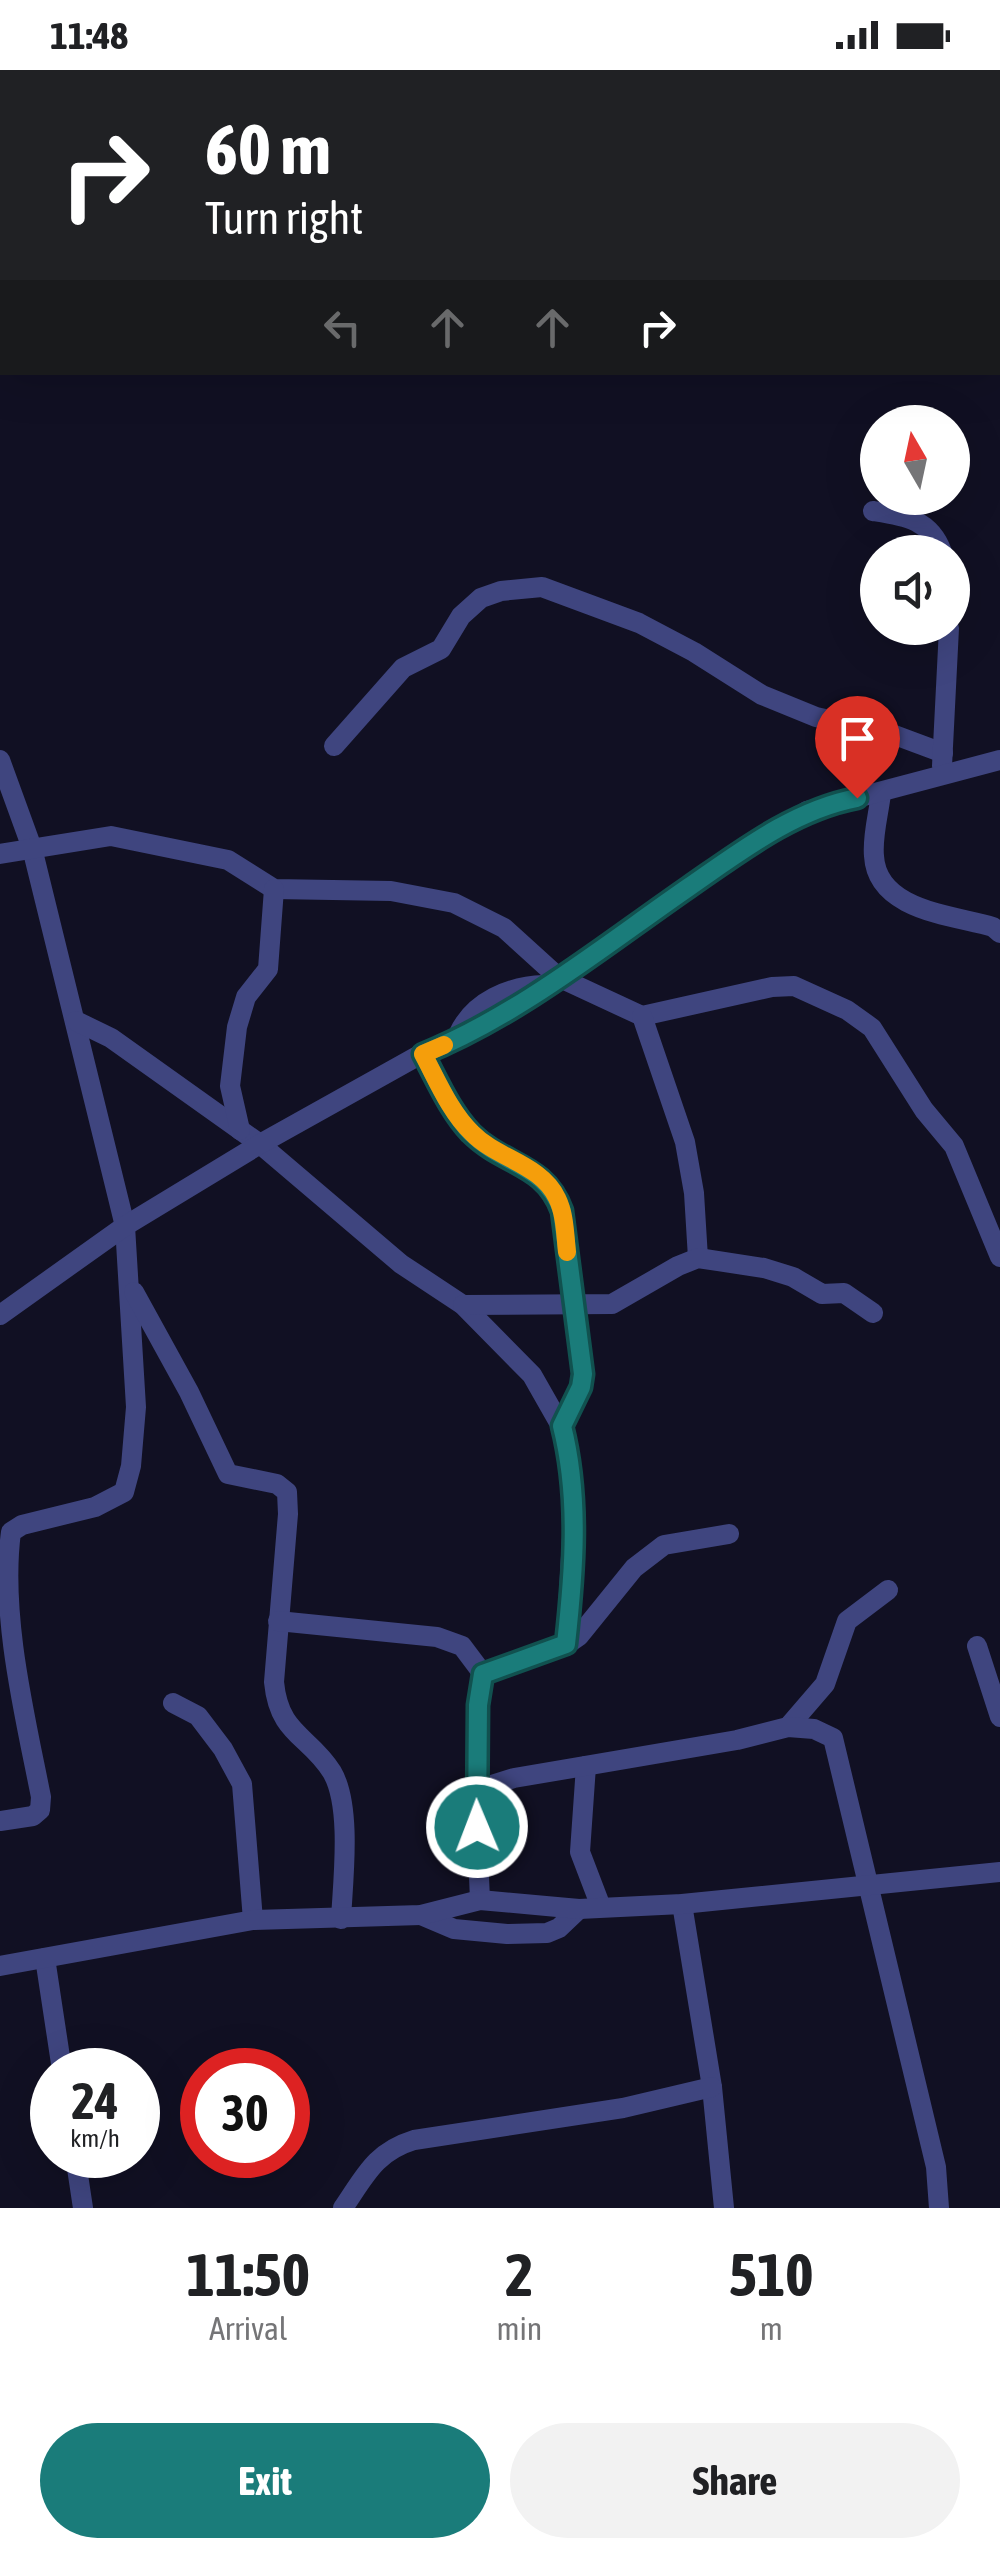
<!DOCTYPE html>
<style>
:root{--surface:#fff;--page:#f2f2f2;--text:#202124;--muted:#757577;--accent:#1a7c7a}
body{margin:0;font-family:"Asap Condensed",sans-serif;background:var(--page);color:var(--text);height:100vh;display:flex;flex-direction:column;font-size:38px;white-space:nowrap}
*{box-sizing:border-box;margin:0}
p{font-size:32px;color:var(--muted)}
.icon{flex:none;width:55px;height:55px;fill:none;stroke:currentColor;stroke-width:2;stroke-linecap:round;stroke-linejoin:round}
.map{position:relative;height:2138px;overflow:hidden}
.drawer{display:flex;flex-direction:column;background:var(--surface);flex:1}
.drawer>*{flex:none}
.banner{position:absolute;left:0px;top:0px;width:1000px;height:305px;box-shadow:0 10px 40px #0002;background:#202124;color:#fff;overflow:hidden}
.needle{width:65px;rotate:351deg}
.tools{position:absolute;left:860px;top:335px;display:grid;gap:20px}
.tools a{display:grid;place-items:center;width:110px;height:110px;border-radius:50%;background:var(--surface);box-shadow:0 10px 40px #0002;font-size:50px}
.speed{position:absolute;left:30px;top:1978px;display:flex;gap:20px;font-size:50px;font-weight:700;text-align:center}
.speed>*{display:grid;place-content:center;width:130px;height:130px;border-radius:50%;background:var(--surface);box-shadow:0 10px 40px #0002;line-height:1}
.speed small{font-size:25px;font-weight:400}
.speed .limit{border:15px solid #d22;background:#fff;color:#111}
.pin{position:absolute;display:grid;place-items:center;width:85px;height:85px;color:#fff;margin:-102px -42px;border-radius:50% 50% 50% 0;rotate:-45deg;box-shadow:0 0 10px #0007}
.pin .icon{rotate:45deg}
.me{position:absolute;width:110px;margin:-55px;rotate:359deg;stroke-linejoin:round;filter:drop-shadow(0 0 8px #0008)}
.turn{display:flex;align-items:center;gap:35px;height:210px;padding:0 40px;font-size:45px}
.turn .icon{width:130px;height:130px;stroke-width:2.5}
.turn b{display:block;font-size:70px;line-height:85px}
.lanes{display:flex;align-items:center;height:95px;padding:0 40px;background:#0003;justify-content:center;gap:50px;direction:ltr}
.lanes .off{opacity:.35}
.eta{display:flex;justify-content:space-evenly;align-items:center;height:170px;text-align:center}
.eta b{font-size:60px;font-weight:700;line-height:70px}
.action{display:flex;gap:20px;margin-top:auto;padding:20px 40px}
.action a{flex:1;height:115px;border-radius:60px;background:var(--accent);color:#fff;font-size:40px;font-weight:700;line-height:115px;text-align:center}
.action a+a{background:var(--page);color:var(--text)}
.status{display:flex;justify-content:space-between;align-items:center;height:70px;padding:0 50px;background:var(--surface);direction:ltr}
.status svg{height:28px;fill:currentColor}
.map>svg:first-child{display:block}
.green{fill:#142d28}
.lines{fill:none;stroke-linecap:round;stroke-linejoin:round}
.river{stroke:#122c46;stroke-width:32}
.minor{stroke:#3f457f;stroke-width:20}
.route-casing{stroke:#11514f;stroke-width:25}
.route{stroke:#1a7c7a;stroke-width:18}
.slow{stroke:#f59e0b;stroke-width:18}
</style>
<div class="status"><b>11:48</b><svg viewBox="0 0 49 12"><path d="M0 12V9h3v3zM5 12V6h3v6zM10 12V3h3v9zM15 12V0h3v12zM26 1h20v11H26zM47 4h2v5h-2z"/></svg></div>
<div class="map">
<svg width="1000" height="2138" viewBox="0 0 1000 2138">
<rect width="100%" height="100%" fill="#111023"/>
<polygon class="green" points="0,0 383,0 2,2 0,119"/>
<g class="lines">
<g class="river">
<polyline points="998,163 1000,164"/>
<polyline points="0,166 2,166"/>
</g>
<g class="minor">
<path d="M873,441C905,446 930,449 942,482"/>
<polyline points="334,676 403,598 441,579 461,546 481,528 501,521 542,517 639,553 694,582 762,625 816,647 892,664 943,683"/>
<path d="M0,690L32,778L125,1156L136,1337L131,1396L124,1422L95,1437L22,1455L11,1462C0,1545 25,1646 41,1727L40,1740L33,1746L0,1751"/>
<polyline points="942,696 949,558"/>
<path d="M881,723C879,743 872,766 874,786C877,841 953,845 993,857L1000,863"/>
<polyline points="0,784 111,766 228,790 274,819 391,821 454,833 504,858 558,907 642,946 772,917 794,916 847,940 872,958 924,1040 954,1076 1000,1187"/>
<polyline points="642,946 685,1072 694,1123 698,1188"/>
<polyline points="76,951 111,968 260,1074 401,1194 463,1235 532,1305 561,1356 571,1393 574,1432 566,1575"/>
<path d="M458,965C473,931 510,916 544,915"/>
<path d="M423,983C437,1010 450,1041 471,1063C505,1097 544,1091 562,1141L583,1304L581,1317L561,1356"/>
<polyline points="240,1060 230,1016 237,957 246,927 268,899 274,819"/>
<path d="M134,1222L189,1322L228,1404L277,1414L287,1422L288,1444L274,1612C279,1665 309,1665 332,1702C352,1736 343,1810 341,1849"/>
<polyline points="463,1235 612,1234 678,1196 698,1188 764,1198 793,1207 822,1224 844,1223 873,1243"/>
<polyline points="0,1245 125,1156 260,1074 423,983 455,971 558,907 718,797 807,741 1000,690"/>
<polyline points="278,1551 437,1567 462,1576 483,1604"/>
<polyline points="977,1576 1000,1647"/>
<polyline points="173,1633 198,1646 223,1679 242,1714 253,1850"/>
<polyline points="788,1657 825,1614 847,1551 888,1520"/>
<polyline points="586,1696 580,1782 601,1837"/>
<polyline points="476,1720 514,1708 737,1670 788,1657 814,1659 833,1668 936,2097 939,2138"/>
<path d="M480,1830C477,1755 471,1679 483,1604L566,1575L579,1566L634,1498L664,1475L729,1464"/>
<polyline points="682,1834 712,2017 724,2138"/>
<polyline points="421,1845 454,1859 507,1864 547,1863 559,1858 579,1839"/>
<polyline points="45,1888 62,2000"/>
<polyline points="0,1896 253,1850 421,1845 480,1830 579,1839 682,1834 1000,1802"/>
<polyline points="75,2085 83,2138"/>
<path d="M343,2138C365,2106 375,2082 414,2070L623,2038L712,2017"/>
</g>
</g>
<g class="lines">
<defs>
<path id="route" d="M477,1757L478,1635L483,1604L566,1574C574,1502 580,1427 562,1356L581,1317L583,1304L562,1141C545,1093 504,1096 471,1063C450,1041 437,1010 423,984C519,945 605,875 689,817C741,781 794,740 857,728"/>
</defs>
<use href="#route" class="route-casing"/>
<use href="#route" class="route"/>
<path class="slow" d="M444,975L423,984C437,1010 450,1042 472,1063C497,1089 541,1094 557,1128C565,1144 565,1164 567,1182"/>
</g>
</svg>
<div class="tools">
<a><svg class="needle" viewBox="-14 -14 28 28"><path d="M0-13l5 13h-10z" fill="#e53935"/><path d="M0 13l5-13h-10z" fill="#757577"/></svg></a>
<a><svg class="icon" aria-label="sound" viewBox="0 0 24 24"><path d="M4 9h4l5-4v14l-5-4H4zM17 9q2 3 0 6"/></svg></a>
</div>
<div class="speed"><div>24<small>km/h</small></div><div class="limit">30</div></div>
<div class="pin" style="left:857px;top:728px;background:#d93025"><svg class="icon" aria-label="arrive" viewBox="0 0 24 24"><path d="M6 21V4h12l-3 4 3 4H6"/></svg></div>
<svg class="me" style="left:477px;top:1757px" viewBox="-20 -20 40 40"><circle r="17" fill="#1a7c7a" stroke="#fff" stroke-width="3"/><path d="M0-11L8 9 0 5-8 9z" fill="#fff"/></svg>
<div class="banner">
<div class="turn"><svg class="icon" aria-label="right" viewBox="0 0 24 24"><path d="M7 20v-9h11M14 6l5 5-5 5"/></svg><div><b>60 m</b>Turn right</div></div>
<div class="lanes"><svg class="icon off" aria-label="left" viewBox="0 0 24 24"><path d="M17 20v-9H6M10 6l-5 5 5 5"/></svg><svg class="icon off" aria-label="ahead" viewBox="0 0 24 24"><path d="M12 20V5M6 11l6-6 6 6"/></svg><svg class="icon off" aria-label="ahead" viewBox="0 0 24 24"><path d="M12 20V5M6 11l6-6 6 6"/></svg><svg class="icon" aria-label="right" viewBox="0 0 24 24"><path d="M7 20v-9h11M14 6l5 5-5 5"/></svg></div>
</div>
</div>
<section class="drawer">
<div class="eta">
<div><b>11:50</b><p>Arrival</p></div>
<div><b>2</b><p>min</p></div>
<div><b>510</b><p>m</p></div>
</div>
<div class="action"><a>Exit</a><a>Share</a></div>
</section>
